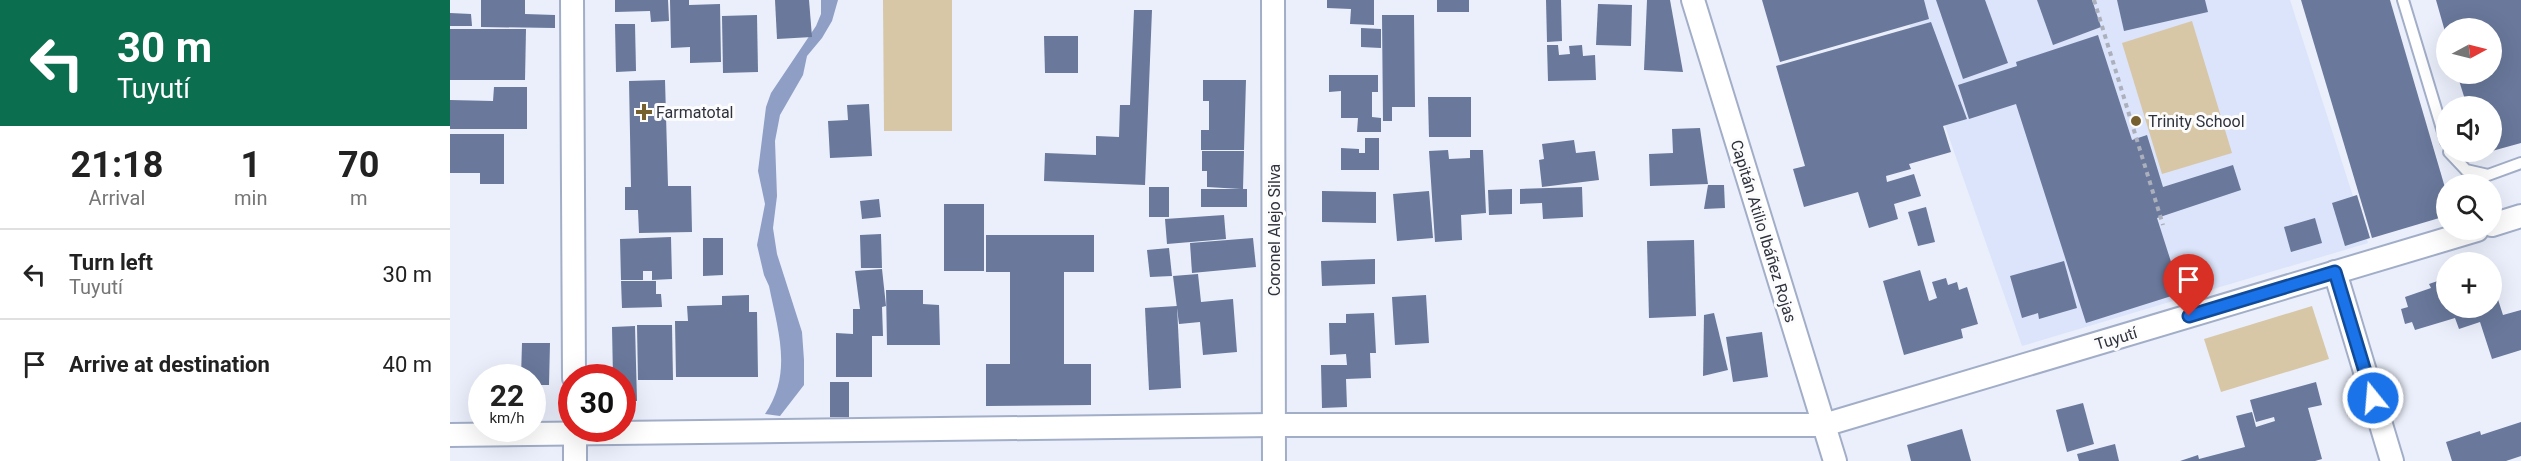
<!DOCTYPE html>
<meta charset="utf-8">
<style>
:root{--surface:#fff;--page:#f6f6f6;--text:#222;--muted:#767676;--line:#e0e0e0}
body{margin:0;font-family:Roboto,sans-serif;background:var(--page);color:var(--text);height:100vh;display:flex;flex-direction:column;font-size:22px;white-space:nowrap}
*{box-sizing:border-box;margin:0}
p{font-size:20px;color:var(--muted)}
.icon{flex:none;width:33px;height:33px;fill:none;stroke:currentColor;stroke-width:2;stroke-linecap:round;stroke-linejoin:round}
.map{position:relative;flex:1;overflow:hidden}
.sheet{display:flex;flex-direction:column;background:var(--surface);width:450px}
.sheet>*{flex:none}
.top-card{background:#0b6e4f;color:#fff;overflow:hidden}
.needle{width:39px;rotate:83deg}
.controls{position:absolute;left:1986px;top:18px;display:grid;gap:12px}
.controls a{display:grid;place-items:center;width:66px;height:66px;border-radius:50%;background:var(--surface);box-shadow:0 6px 24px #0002;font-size:30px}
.speed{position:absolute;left:18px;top:364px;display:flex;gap:12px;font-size:30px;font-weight:700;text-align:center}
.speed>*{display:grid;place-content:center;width:78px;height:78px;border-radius:50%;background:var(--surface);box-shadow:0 6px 24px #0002;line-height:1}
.speed small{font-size:15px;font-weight:400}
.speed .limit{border:9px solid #d22;background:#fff;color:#111}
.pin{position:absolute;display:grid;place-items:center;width:51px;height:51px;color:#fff;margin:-62px -26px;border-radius:50% 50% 50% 0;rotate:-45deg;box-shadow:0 0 6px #0007}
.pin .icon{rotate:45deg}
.me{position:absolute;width:66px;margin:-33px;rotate:343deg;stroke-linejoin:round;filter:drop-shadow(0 0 4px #0008)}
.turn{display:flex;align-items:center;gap:21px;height:126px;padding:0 18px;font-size:27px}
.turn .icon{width:78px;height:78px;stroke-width:2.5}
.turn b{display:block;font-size:42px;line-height:51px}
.eta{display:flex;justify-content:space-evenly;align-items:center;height:102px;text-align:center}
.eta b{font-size:36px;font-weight:700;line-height:42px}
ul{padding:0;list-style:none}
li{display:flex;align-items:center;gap:18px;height:90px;padding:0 18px;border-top:2px solid var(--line)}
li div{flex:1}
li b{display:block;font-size:22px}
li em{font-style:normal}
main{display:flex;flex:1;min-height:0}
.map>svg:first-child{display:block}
.built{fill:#dbe4fa}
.green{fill:#d7c7a7}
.water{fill:#8f9ec4}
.building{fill:#69789b}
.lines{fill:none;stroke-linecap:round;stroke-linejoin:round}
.lane-casing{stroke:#a2aec8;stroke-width:14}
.street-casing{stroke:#a2aec8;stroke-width:26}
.path{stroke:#acb0bc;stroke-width:4;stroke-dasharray:4.5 4.5;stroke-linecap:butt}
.lane{stroke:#fff;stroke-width:10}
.street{stroke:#fff;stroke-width:22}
.route-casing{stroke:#114b97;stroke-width:15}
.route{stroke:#1a73e8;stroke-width:10}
.poi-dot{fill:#766030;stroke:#fcfcfc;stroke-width:2}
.labels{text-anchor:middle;stroke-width:6;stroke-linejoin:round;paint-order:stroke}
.poi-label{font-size:16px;fill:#2e323d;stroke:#fcfcfc;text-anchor:start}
.street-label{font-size:16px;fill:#2e323d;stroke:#fcfcfc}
</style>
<main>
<section class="sheet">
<div class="top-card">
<div class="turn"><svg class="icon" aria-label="left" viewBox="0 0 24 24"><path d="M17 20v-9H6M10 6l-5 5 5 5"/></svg><div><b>30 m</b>Tuyutí</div></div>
</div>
<div class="eta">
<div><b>21:18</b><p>Arrival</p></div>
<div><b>1</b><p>min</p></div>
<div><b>70</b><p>m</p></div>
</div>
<ul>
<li><svg class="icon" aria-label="left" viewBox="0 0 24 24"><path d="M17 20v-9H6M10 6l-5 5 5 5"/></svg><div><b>Turn left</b><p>Tuyutí</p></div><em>30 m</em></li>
<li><svg class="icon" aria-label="arrive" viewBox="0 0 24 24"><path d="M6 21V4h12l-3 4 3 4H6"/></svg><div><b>Arrive at destination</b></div><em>40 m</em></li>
</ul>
</section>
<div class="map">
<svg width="2071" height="461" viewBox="0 0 2071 461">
<rect width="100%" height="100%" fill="#eaeffb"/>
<polygon class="built" points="1451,0 1840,0 1918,243 1572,346"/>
<g class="green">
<polygon points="433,0 502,0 502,131 434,131"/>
<polygon points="1742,21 1782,153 1712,174 1672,43"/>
<polygon points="1862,306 1879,359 1771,392 1754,339"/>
</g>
<path class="water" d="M371,0H388L382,21L372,38L357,56L353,75L330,115L325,141L327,196L323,228L327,254L352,332L354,360V385L330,416L315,414C343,373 328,331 319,286L314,275L307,245L315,204L308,171L316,107L321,93L366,26L371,14Z"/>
<g class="building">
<polygon points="31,0 75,0 75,14 105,15 105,28 31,27"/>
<polygon points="165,0 218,0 219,21 201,22 200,11 165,12"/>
<polygon points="220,0 239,0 239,5 270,4 271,62 240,63 240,47 221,48"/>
<polygon points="325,0 359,0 362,37 327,39"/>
<polygon points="877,0 924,0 924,25 900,24 901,9 877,8"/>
<rect x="987" y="0" width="32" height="12"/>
<polygon points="1096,0 1111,0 1112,41 1097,42"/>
<polygon points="1197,0 1220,0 1233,72 1194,70"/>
<polygon points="1312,0 1474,0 1479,19 1330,62"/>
<polygon points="1486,0 1535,0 1558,63 1513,79"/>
<polygon points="1587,0 1642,0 1651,27 1603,45"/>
<polygon points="1667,0 1755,0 1758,12 1674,31"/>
<polygon points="1851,0 1940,0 1996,191 1996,216 1922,238"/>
<polygon points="1986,0 2071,0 2071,143 2042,151 2042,106 2017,106 2007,74 2042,74 2042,28 1996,28 1996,35"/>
<polygon points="1148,4 1182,5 1181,46 1146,45"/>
<polygon points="684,10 702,10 695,185 594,181 595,153 646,155 646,136 669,137 670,105 680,105"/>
<polygon points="0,13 21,14 22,26 0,26"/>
<polygon points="307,15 308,72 273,73 272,16"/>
<polygon points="932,15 964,15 965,107 942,107 942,121 933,121"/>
<polygon points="1481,22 1517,119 1493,126 1501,152 1459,164 1461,169 1436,176 1437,182 1464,174 1471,196 1444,204 1448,219 1419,228 1408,192 1354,207 1343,169 1355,166 1326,66"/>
<polygon points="165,24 185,24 186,71 166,72"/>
<polygon points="911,28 931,29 931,48 911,47"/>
<polygon points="0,29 76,29 75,80 0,80"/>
<polygon points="1648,35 1682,140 1697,135 1713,187 1783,165 1791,190 1707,218 1731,293 1636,323 1566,104 1519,119 1508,85 1567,66 1566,62"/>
<polygon points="594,36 628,36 628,73 595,73"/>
<polygon points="1097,45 1108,45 1109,55 1120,54 1119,46 1132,45 1133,56 1145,55 1146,80 1098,81"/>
<polygon points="879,75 928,75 928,92 922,92 922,117 931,118 931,132 907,132 908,118 891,118 891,91 879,92"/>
<polygon points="215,80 218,186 241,186 242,232 189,233 188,210 175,210 175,187 181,187 179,81"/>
<polygon points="753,80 796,80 794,150 751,150 751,130 759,130 759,101 753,101"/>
<polygon points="44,87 77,87 77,129 0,129 0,100 43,101"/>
<polygon points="978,97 1021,97 1021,137 979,137"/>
<polygon points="419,104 422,156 380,158 378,121 398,120 397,105"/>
<polygon points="1250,128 1258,184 1200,186 1199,154 1223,153 1222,129"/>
<polygon points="0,134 54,134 54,184 30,184 30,173 0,173"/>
<polygon points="915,138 929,138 929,170 891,170 891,148 909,149 909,153 915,153"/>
<polygon points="1124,140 1126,153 1145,151 1149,180 1092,187 1089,160 1094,159 1092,144"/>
<polygon points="998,150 999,159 1020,158 1020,150 1033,150 1036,213 1011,215 1012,240 985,242 979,151"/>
<polygon points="752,151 794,151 793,189 797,189 797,207 751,207 751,189 791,189 757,187 757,171 752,171"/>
<polygon points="1258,185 1274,185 1275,208 1254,209"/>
<rect x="699" y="187" width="20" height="30"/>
<polygon points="1132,187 1133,217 1093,219 1092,203 1070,204 1070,189"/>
<polygon points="1062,189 1062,214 1039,215 1038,190"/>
<polygon points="872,191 926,192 926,223 872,222"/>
<polygon points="979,191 983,238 947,241 943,194"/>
<polygon points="1907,195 1920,238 1895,246 1882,203"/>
<polygon points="429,199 431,217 412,219 410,201"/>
<rect x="494" y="204" width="40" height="67"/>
<polygon points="1476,207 1485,242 1468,246 1458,212"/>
<polygon points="774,215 776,239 717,244 715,219"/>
<polygon points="1865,218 1872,243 1841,252 1834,227"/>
<polygon points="431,234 432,268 411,268 410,235"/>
<polygon points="536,235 644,235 644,272 614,272 614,364 641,364 641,405 536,406 536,364 560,364 560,272 536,272"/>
<polygon points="221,237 222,279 202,280 202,271 193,271 193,280 171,280 170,239"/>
<polygon points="253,238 273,238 273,275 253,276"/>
<polygon points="803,238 806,267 742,273 740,243"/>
<polygon points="1244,240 1246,316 1199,318 1197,241"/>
<polygon points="719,248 722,276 700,277 697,250"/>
<polygon points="925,259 925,284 872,286 871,261"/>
<polygon points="1614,261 1627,308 1589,319 1588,313 1572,318 1560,276"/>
<polygon points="432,269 436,306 432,307 433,336 422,336 422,377 386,377 386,333 403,334 403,309 410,309 405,271"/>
<polygon points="1470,270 1479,301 1487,298 1482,282 1496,278 1498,285 1507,282 1509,290 1517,287 1528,324 1511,329 1513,338 1454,355 1433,281"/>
<polygon points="748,274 751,302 783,299 787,352 753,355 750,322 729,324 723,276"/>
<polygon points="1996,278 1996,308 2042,308 2042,281 2053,315 2071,310 2071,350 2042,359 2030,322 2009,329 2005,318 1965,330 1962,322 1955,324 1951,309 1958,307 1955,297 1981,288 1979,284"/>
<polygon points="171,281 206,281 206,294 211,294 212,307 172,308"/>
<polygon points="436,290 473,290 473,304 489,305 490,345 437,345"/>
<polygon points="299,295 299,312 307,312 308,377 226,377 225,321 238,321 237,306 272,305 272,296"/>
<polygon points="976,295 979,343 945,345 942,297"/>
<polygon points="727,306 731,388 699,390 695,308"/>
<polygon points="924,313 926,353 920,353 921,378 896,379 897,407 872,408 871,365 897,365 896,354 880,355 879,323 896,323 896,314"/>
<polygon points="1264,313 1278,370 1253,376 1254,315"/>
<polygon points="187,325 222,325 223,380 188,380"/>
<polygon points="185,326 187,401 172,401 172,378 163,378 162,327"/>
<polygon points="1312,332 1318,377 1283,382 1276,337"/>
<polygon points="72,343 100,343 99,385 82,385 82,378 71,378"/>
<rect x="380" y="382" width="19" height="35"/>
<polygon points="1866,382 1872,405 1858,408 1872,459 1865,461 1730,461 1748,455 1749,459 1795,447 1786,416 1802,412 1806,427 1825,421 1824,417 1806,422 1800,400"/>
<polygon points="1633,403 1644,444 1617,452 1606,410"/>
<polygon points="2071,422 2071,456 2056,461 2002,461 1996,442 2030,431 2031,435"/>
<polygon points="1512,429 1521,461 1461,461 1457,445"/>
<polygon points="1665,444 1669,461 1629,461 1627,454"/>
</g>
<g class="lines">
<defs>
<g id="lane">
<polyline points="1953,0 1996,142"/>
<polyline points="1999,152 2016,170 2038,175 2071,163"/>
</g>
<g id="street">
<polyline points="122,0 124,378"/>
<polyline points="823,0 824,461"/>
<polyline points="1243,0 1385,461"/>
<polyline points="2042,225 2071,216"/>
<polyline points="1885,272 1942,461"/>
<polyline points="125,429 125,461"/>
<polyline points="0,435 824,425 1374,425 2027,230"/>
</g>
</defs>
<use href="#lane" class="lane-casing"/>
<use href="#street" class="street-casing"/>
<polyline class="path" points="1644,0 1713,225"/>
<use href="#lane" class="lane"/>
<use href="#street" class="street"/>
</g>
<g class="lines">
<defs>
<polyline id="route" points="1739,316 1885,272 1923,398"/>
</defs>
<use href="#route" class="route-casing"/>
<use href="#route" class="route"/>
</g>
<g class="poi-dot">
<path d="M191 103h6v6h6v6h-6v6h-6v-6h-6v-6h6z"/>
<circle cx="1686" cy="121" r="6"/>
</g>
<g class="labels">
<g class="poi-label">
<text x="206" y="118">Farmatotal</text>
<text x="1698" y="127">Trinity School</text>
</g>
<g class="street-label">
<text transform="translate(824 230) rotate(-90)" y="6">Coronel Alejo Silva</text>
<text transform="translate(1314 231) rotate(73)" y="6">Capitán Atilio Ibáñez Rojas</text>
<text transform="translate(1666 338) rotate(-17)" y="6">Tuyutí</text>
</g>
</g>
</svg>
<div class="controls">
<a><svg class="needle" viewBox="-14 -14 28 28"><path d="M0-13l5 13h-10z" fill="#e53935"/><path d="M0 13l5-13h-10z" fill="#767676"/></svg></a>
<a><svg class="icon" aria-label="sound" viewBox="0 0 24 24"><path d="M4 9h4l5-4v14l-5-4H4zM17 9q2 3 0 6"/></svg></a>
<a><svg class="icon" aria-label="search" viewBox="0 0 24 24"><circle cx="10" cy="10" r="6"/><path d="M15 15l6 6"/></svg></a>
<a>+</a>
</div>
<div class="speed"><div>22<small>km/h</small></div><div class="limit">30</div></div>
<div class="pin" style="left:1739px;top:316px;background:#d93025"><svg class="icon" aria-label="arrive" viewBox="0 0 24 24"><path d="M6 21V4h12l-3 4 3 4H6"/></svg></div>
<svg class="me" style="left:1923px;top:398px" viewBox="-20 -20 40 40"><circle r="17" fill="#1a73e8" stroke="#fff" stroke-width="3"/><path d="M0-11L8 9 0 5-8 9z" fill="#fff"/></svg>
</div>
</main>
